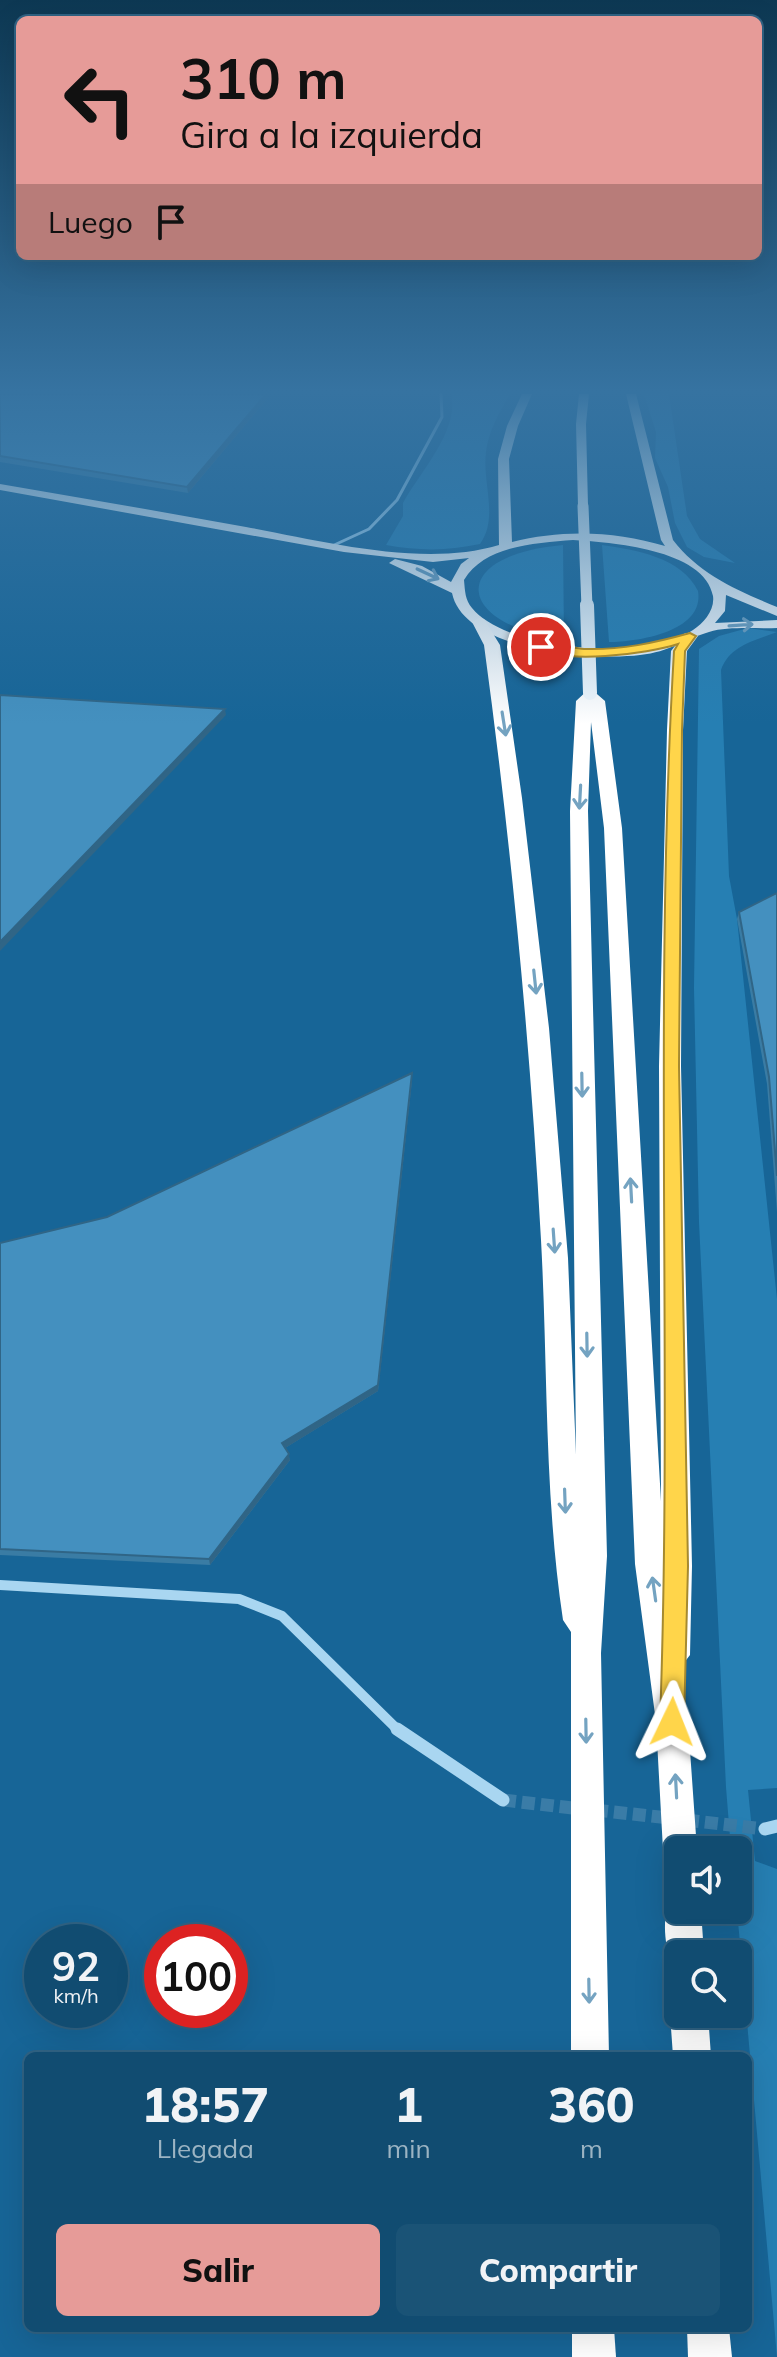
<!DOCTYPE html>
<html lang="es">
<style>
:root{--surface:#114c71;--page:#1a5376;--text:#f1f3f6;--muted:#9cb4c3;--line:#306384;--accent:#e69b98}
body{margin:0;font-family:Mulish,sans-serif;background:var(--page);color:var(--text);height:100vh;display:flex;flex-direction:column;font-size:30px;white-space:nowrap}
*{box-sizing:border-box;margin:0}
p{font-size:26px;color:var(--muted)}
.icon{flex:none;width:44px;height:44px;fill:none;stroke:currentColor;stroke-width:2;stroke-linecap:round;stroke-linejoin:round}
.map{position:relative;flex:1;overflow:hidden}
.details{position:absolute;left:24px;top:2052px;width:728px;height:280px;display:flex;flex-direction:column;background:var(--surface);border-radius:12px;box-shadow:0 8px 32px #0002,0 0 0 2px var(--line)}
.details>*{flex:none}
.banner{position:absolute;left:16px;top:16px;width:746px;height:244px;border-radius:12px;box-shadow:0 8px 32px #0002,0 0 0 2px var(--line);background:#e69b98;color:#111;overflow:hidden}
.fabs{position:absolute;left:664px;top:1836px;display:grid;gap:16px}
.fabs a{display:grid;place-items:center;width:88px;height:88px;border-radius:12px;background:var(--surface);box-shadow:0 8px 32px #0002,0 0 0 2px var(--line);font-size:40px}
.speed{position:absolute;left:24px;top:1924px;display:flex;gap:16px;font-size:40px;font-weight:700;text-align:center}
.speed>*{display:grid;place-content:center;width:104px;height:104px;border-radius:50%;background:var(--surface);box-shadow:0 8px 32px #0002,0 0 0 2px var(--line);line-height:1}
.speed small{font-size:20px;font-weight:400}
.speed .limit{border:12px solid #d22;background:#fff;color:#111}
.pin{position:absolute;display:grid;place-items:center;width:68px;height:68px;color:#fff;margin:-34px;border:4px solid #fff;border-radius:50%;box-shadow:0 2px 8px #0007}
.me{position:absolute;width:88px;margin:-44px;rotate:2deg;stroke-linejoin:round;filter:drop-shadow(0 0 6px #0008)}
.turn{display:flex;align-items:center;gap:28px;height:168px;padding:0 32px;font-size:36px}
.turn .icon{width:104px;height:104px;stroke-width:2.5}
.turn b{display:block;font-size:56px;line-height:68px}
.then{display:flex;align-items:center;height:76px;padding:0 32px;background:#0003;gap:16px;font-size:30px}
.eta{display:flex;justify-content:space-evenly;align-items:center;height:136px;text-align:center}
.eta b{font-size:48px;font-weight:800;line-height:56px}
.button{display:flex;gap:16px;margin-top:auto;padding:16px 32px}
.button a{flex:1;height:92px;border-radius:12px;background:var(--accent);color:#111;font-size:32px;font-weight:800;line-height:92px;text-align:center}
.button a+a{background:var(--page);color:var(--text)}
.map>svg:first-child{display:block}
.green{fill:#267fb3}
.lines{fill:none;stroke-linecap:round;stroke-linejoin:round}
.minor-tunnel{stroke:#3a7ca7;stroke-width:13;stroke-dasharray:13 6;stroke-linecap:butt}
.service{stroke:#a9d6f1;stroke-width:3}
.minor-far1{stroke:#a9d6f1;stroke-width:10}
.minor{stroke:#a9d6f1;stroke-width:13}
.primary{fill:#f3faff;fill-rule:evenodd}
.trunk{fill:#f9fcff;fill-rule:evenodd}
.motorway{fill:#fff;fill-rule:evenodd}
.primary-bridge-far1{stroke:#f3faff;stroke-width:11}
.primary-bridge{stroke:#f3faff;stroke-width:14}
.wall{fill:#3a7ca4}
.shaded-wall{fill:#306586}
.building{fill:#4490bf;stroke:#306586;stroke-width:2}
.oneway{stroke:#71a1c1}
.oneway2{stroke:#74a3c1}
.route{fill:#ffd54a;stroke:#a68a30;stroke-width:2}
</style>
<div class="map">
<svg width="777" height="2357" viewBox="0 0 777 2357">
<rect width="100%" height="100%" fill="#176597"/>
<g class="green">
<path d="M451,394H510C500,411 488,432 486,452C482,483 499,518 480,544C447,551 420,551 386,545L403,516V503C420,472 460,430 451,394Z"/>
<polygon points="644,394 669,394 687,516 700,539 735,563 704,557 687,547 675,523 668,487 655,458 656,432"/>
<path d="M563,545L564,638C459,628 442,556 563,545Z"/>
<path d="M602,545C636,550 681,557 698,591C705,632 636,642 609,642Z"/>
<path d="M748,628L777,632C755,641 730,645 721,670L729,876L737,919L777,1299V1788L748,1790L755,1861L777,1869V2357L737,1910L738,1850H731L726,1787L699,1222L694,988L699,649L719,636Z"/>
</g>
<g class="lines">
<g class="minor-tunnel">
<polyline points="503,1800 581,1809"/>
<polyline points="595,1810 669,1818"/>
<polyline points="686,1820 765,1829"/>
</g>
<polyline class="service" points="332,546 369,529 397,500 442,417 441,394"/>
<polyline class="minor-far1" points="0,1585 239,1599 282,1616 399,1731"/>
<g class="minor">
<polyline points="397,1729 503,1800"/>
<polyline points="765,1829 777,1826"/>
</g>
<polygon class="primary" points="579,394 589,394 586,424 588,506 583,509 578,506 576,424"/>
<path class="trunk" d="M522,394H532L518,426L509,459L512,542C562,529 616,531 665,546L661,540L626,394H636L673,540C699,574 738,591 777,607V616L726,595L725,611L715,623L777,620V628C756,629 729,626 709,632C684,639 670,652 640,655C592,661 464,651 452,593L389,563L395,559L422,566L451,582L461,564L469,558L433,562L344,552L0,490V484C82,498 164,512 246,527C323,541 423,568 499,545L498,459L507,426ZM573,540C609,542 705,549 713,596C715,610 704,623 693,630C647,661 508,652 472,608C465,600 465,591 464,580C485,545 537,543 573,540Z"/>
<g class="motorway">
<path d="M479,618L484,619L500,645L522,798L549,1028L568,1258L576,1455L570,811L576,701L590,688L605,701L622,828L661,1501L659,1066L667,730L671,651L685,633L698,636L687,651L683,730L681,1066L692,1566L690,1655L680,1668L688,1722L697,1850H678V1867L668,1862L663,1850L656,1722L635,1564L604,828L591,722L588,811L607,1556L601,1653L609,2056H571V1632L563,1620C544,1494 548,1367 541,1240C530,1041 511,843 484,645L472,622Z"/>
<path d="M678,1894V1910H701L704,1954H678V1969L673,1967C664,1946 662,1918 670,1897Z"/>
<polygon points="678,2000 678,2014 708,2014 711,2056 673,2056 670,2014"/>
<polygon points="572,2328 614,2328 616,2357 572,2357"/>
<polygon points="687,2328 729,2328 732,2357 688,2357"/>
</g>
<polyline class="primary-bridge-far1" points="583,506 587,607"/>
<polyline class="primary-bridge" points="587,605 590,693"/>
</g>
<g class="wall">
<polygon points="0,394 271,394 188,493 0,462"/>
<polygon points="777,893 777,1212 767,1084 737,919 739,912"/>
<polygon points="412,1080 378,1391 285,1448 290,1460 210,1565 0,1555 0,1243 107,1217"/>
</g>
<g class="shaded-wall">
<polygon points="266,394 271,394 188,493 187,487"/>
<polygon points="225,709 226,715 0,951 0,942"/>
<polygon points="412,1073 378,1391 282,1450 282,1443"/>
<polygon points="289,1454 290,1460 210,1565 209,1559"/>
</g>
<g class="building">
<polygon points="0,394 266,394 187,487 0,456"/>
<polygon points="0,695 225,709 0,942"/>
<polygon points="777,893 777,1176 769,1077 739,912"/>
<polygon points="412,1073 378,1385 282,1443 289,1454 209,1559 0,1549 0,1243 107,1217"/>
</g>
<defs><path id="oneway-shaft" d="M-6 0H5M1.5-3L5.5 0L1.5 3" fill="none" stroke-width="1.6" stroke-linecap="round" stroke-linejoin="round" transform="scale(2)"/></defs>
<g class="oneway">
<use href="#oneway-shaft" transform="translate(428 574) rotate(25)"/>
<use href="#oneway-shaft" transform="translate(741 625) rotate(-4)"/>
</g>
<g class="oneway2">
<use href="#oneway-shaft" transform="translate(504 724) rotate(81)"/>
<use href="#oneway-shaft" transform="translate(580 797) rotate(93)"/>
<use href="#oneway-shaft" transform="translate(535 982) rotate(84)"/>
<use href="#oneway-shaft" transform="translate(582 1085) rotate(89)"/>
<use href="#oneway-shaft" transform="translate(631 1190) rotate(-93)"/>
<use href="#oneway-shaft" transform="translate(554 1241) rotate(86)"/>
<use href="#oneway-shaft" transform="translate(587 1345) rotate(89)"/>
<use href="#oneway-shaft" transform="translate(565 1501) rotate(88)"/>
<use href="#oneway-shaft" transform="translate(654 1589) rotate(-98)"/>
<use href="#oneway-shaft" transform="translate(586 1731) rotate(89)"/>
<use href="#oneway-shaft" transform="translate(676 1786) rotate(-93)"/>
<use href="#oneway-shaft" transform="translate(589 1991) rotate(89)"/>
</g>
<linearGradient id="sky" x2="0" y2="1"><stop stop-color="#0d3853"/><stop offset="0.54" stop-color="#3673a1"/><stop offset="1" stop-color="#3673a1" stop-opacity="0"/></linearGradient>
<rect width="777" height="724" fill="url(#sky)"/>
<path class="route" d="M690,633L696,636L685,651L682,730L679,1066L688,1566L684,1722L681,1731L672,1734L663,1731L660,1722C673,1365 653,1007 674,651L678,644C647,654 563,665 535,647C547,639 570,648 584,649C622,650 654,643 690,633Z"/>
</svg>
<div class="fabs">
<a><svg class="icon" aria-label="sound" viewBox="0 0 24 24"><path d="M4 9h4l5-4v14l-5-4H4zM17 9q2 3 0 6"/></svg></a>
<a><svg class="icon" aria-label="search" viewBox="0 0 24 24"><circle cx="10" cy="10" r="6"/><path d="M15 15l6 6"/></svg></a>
</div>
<div class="speed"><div>92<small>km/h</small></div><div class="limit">100</div></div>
<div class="pin" style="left:541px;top:647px;background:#d93025"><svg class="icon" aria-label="arrive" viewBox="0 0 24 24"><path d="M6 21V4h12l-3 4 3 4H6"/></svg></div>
<svg class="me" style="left:672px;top:1722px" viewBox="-20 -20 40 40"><path d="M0-17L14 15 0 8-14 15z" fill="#ffd54a" stroke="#fff" stroke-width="4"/></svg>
<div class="banner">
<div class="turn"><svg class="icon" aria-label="left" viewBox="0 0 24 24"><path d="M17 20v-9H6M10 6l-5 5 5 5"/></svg><div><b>310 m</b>Gira a la izquierda</div></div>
<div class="then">Luego<svg class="icon" aria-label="arrive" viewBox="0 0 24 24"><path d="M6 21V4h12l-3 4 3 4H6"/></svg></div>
</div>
<section class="details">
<div class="eta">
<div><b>18:57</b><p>Llegada</p></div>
<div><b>1</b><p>min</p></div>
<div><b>360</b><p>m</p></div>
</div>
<div class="button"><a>Salir</a><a>Compartir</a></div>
</section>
</div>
